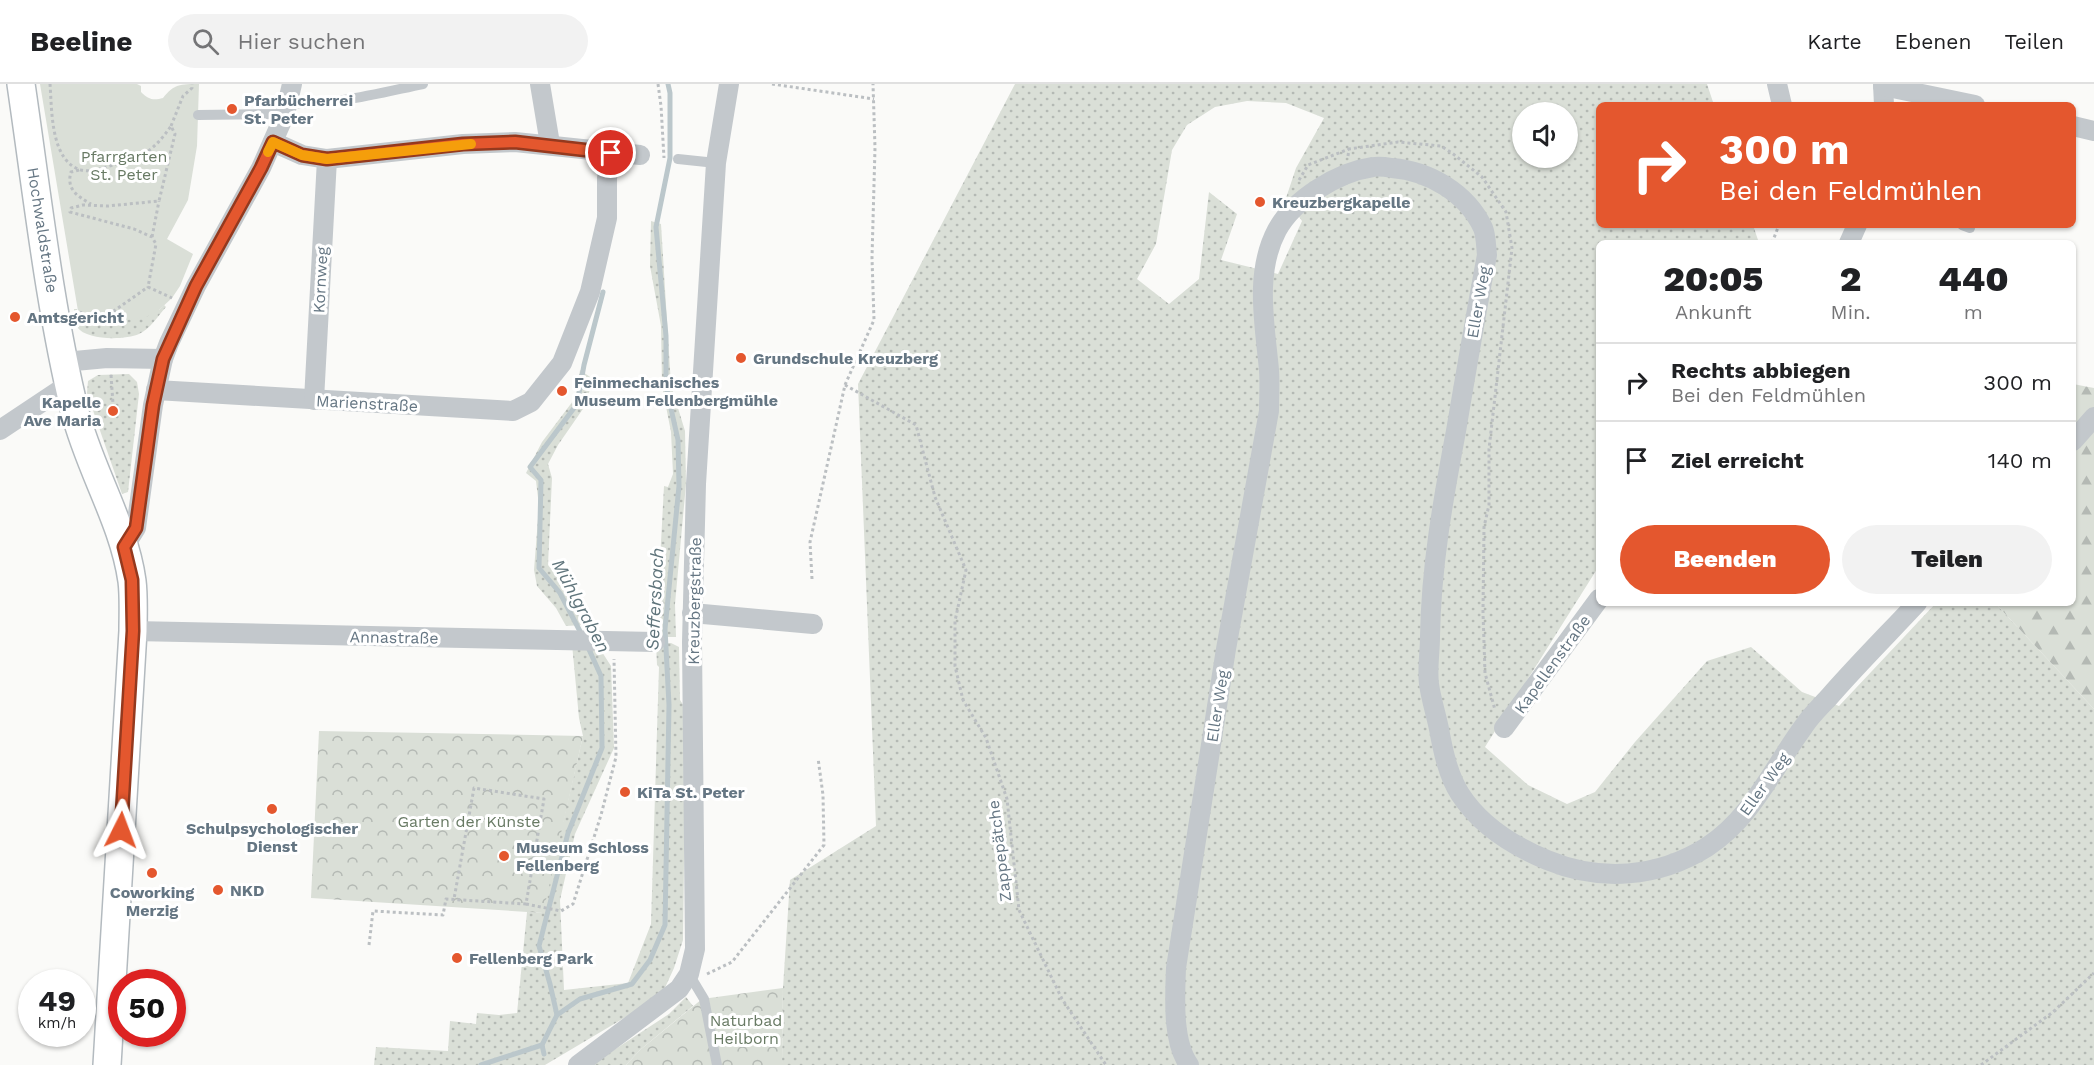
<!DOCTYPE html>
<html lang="de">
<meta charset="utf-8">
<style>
:root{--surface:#fff;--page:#f2f2f2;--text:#202124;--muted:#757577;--line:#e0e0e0;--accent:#e4572e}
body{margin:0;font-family:"Work Sans",sans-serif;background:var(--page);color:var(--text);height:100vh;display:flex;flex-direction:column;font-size:22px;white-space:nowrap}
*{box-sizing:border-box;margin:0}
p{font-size:20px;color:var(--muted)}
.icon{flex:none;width:33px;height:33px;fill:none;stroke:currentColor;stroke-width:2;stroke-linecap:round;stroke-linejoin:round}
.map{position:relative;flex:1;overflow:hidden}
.panel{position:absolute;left:1596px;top:156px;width:480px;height:366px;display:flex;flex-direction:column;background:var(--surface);border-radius:9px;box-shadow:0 2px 4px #0004}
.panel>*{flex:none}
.top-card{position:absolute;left:1596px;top:18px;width:480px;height:126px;border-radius:9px;box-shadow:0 2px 4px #0004;background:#e4572e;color:#fff;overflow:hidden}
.controls{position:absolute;left:1512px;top:18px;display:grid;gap:12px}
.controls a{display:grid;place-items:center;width:66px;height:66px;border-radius:50%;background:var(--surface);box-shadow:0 2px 4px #0004;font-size:30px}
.speed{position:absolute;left:18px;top:885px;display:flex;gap:12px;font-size:30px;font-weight:700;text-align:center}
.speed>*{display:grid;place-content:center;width:78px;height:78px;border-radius:50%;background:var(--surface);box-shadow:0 2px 4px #0004;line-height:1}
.speed small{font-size:15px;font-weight:400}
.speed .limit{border:9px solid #d22;background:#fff;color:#111}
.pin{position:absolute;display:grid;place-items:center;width:51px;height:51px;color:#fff;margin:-26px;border:3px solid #fff;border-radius:50%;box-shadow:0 2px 6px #0007}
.me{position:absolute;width:66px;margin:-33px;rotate:3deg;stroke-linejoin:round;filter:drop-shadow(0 0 4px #0008)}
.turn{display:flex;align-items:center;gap:21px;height:126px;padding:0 24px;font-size:27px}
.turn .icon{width:78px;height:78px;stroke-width:2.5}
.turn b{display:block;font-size:42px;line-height:51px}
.eta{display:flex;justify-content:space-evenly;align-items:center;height:102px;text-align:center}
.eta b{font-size:36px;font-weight:800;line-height:42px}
.cta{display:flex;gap:12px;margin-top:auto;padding:12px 24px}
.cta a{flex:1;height:69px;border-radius:36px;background:var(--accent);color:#fff;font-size:24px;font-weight:800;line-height:69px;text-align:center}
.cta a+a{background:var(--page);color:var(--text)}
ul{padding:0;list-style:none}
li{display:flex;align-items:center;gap:18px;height:78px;padding:0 24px;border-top:2px solid var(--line)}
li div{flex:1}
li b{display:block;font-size:22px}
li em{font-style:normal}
header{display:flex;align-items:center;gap:36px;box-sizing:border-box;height:84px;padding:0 30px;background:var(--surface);border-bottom:2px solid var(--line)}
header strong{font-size:28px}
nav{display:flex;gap:33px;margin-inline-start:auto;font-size:21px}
.search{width:420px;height:54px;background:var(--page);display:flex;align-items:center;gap:15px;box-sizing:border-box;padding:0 21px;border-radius:33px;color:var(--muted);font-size:22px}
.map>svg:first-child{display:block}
.grass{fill:url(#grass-dots);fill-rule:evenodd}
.forest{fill:url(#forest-firs)}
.park{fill:url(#park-crowns)}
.garden{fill:#dadfd7}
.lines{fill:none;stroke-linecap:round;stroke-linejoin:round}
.stream{stroke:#bbc7cb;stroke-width:5}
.secondary-casing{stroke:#b3babf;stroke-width:30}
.path{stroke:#bbbfc2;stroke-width:3;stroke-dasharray:3 3;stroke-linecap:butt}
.lane{stroke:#c3c8cc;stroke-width:10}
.street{stroke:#c3c8cc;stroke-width:20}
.secondary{stroke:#fff;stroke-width:27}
.route-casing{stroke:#94391e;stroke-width:15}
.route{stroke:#e4572e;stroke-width:10}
.slow{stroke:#f59e0b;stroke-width:10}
.poi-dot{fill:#e4572e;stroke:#fff;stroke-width:2}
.labels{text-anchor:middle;stroke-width:6;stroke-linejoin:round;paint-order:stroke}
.poi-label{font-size:16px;font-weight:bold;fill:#657683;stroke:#fff;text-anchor:start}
.park-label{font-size:16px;fill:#687a64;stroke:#fff}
.street-label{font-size:16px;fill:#657683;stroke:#fff}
.water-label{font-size:18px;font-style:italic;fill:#60757c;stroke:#fff}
</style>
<header>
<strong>Beeline</strong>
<div class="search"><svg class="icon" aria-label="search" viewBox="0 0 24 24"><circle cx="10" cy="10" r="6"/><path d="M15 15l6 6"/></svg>Hier suchen</div>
<nav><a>Karte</a><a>Ebenen</a><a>Teilen</a></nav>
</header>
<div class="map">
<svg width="2094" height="981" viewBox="0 0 2094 981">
<defs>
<pattern id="grass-dots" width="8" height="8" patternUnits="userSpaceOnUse" patternTransform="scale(1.5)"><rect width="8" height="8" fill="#dadfd7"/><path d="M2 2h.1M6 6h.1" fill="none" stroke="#b4b9b4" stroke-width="1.8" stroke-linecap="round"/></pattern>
<pattern id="forest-firs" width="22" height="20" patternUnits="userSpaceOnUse" patternTransform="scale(1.5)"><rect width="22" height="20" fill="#dadfd7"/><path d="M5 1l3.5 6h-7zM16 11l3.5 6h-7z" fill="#b4b9b4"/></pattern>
<pattern id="park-crowns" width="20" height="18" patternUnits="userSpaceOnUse" patternTransform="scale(1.5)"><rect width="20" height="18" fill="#dadfd7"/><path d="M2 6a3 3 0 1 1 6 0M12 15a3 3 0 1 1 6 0" fill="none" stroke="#b4b9b4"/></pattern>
</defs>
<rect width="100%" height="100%" fill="#fafaf8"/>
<g class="grass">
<path d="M1015,0H1707L1714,21H1599V141H1753L1759,159H1599V482L1485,663L1528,701L1567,720L1595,708L1635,658L1707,577L1751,563L1802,608L1839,622L1936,519H1995L2094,625V981H782L783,904L790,796L876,742L858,300ZM1247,17L1286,19L1324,34L1296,84L1286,114L1302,137L1278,190L1221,176L1237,130L1209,108L1199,195L1169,220L1137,195L1156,160L1172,66L1187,41L1215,23ZM1522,28H1568V74H1522Z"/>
<polygon points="651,137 661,140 671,301 685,347 686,400 675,520 676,553 656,553 664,402 668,403 673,390 671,348 662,302 661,242 650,182"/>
<path d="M164,221L166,223C158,232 150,245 139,250C125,256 87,257 77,243C74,238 75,231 74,225H77L79,233L159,226Z"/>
<polygon points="580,286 593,295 585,322 558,361 548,380 552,394 548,481 565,503 583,541 566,542 556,524 537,502 534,486 539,422 536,397 526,389 542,358 576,313"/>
<polygon points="129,290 137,298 139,310 128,408 122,410 87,309 88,297 98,291"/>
<polygon points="591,559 602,568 611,582 614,664 575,750 560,816 564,906 628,899 651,840 659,583 657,581 656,559 671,559 679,563 680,616 686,625 683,856 674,884 663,908 646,921 545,981 374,981 376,963 448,967 450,937 476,940 477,929 499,931 517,929 527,828 542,829 583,652 579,634 572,560"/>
<polygon points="686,913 693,922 640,966 626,981 591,981 669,930"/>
</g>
<polygon class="forest" points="2073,300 2094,304 2094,625 1995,519 2073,519"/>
<g class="park">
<polygon points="319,647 583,652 543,829 311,814"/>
<polygon points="783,904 782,981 626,981 640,966 702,915"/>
</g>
<path class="garden" d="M40,0H137L141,2V8C148,15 153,17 163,14C174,0 180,0 199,0L197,62L188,116L167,155L193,170L180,202L172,214L159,226L146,233L103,239L79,233Z"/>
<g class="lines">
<g class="stream">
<polyline points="583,553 560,509 539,484 541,396 530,383 577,320 584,281 603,208"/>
<polyline points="557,931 550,900 539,862 568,749 602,664 601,592 587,561"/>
<polyline points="544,970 542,961 557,931 580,915 632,900 650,876 665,841 669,621 665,545 679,402 678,356 666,302 666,252 656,143 670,74 670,9 668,0"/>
<polyline points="481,981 542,961"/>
</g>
<defs>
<path id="secondary" d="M21,0C37,109 49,221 75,328C89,384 124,439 132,497C134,513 133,530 133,547L107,981"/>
</defs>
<use href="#secondary" class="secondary-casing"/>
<g class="path">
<path d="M50,0C52,25 50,77 81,86C93,89 105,83 117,80C144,73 155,65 171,42L175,50L159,117L108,122L83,121L71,124L70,128L134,145L152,153L156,160L148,203L172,214"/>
<polyline points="658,0 661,22 664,74"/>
<polyline points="772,0 874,15"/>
<polyline points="171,42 183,12 192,4 192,0"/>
<polyline points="1348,72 1349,65 1398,58 1441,62 1452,69 1482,93 1506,128 1512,164 1489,365 1489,421 1484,443 1483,528 1485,589 1495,626"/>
<path d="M79,86L71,88C66,105 77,112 91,120"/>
<polyline points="1299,96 1308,81 1349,65"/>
<polyline points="152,153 159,117"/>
<polyline points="1772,159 1779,141"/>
<polyline points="80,228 89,234 111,229 148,203"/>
<polyline points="111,291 113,320"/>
<polyline points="845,301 916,341 935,413 966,486 955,537 955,582 963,616 986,654 1007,715 1019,826 1062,915 1106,981"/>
<polyline points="812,495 810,458 845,301 874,236 872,174 875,64 873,0"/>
<polyline points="526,820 561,827 573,820 601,731 616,673 614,575"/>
<polyline points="369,861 373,827 443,831 446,815 526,820 544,715 474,704 454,815"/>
<polyline points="707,890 732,878 824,761 823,711 818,674"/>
<polyline points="1981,981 2053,928 2094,889"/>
</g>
<g class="lane">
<path d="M288,19C328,23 384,8 423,0"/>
<polyline points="198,31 285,30"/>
<polyline points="678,75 716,79"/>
<polyline points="1962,141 1970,144"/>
<polyline points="689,890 704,915 717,981"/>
</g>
<g class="street">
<polyline points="540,0 550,60"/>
<polyline points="1777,0 1782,21"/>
<polyline points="1883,0 1884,21"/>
<polyline points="1883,2 1975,21"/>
<polyline points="2073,42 2094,47"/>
<polyline points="273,58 302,71 327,75 463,60 515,58 640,71"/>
<polyline points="1849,159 1857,141"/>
<polyline points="64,278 107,274 163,275"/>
<polyline points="156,306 513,327 531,318 562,279 590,208 607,134 607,94 611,69"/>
<polyline points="314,316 327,75"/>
<polyline points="0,346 69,300"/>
<polyline points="2073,357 2094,333"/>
<polyline points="124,463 136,444 153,321 163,275 169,259 196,202 261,84 285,30 292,0"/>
<polyline points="692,529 813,540"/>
<polyline points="133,547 655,558"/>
<polyline points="1504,644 1599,515"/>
<polyline points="578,981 679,905 689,890 695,865 692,558 696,400 716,79 729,0"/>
<path d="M1189,981C1172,957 1175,913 1176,884L1226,565L1269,327C1269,313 1270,299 1269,286C1265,241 1254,189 1277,146C1294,115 1338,88 1373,83C1379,82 1386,83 1392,84C1429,87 1467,109 1483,144C1486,151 1486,162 1487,171C1476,229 1466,288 1456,347C1443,416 1431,483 1430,553C1430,568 1427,585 1429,600C1431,615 1436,630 1439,645C1443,667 1448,691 1460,710C1480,741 1513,762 1547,776C1600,798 1658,794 1707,763C1752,734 1773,684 1804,642C1811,631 1821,622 1830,612C1858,580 1888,550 1917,519"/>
</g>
<use href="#secondary" class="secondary"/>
</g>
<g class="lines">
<defs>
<polyline id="route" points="121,746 133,547 132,496 124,463 136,444 153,321 163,275 196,202 261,84 273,58 302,71 327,75 463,60 515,58 611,69"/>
</defs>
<use href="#route" class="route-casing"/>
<use href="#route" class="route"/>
<polyline class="slow" points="268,68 273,58 302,71 327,75 471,60"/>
</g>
<g class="poi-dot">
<circle cx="232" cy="25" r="6"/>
<circle cx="1260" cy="118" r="6"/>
<circle cx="15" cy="233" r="6"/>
<circle cx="741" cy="274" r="6"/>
<circle cx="562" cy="307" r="6"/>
<circle cx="113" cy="327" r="6"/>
<circle cx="625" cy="708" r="6"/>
<circle cx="272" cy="725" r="6"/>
<circle cx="504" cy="772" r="6"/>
<circle cx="152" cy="789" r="6"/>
<circle cx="218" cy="806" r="6"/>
<circle cx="457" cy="874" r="6"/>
</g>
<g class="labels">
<g class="poi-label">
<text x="244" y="22">Pfarbücherrei<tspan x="244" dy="18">St. Peter</tspan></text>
<text x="1272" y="124">Kreuzbergkapelle</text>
<text x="27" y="239">Amtsgericht</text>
<text x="753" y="280">Grundschule Kreuzberg</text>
<text x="574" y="304">Feinmechanisches<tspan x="574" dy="18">Museum Fellenbergmühle</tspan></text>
<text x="101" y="324" text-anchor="end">Kapelle<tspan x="101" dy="18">Ave Maria</tspan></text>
<text x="637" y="714">KiTa St. Peter</text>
<text x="272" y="750" text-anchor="middle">Schulpsychologischer<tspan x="272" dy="18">Dienst</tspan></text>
<text x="516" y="769">Museum Schloss<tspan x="516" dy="18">Fellenberg</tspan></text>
<text x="230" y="812">NKD</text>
<text x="152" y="814" text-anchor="middle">Coworking<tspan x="152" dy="18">Merzig</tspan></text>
<text x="469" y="880">Fellenberg Park</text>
</g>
<g class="park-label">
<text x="124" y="78">Pfarrgarten<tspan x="124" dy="18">St. Peter</tspan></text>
<text x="469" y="743">Garten der Künste</text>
<text x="746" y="942">Naturbad<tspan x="746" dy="18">Heilborn</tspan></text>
</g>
<g class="street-label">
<text transform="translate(43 146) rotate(81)" y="6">Hochwaldstraße</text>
<text transform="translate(320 196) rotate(-87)" y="6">Kornweg</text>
<text transform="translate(1478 218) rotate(-80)" y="6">Eller Weg</text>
<text transform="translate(367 319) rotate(3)" y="6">Marienstraße</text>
<text transform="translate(694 517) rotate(-89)" y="6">Kreuzbergstraße</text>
<text transform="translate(394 553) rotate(1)" y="6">Annastraße</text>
<text transform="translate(1552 580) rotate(-54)" y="6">Kapellenstraße</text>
<text transform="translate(1217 622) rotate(-81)" y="6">Eller Weg</text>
<text transform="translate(1764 700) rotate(-54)" y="6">Eller Weg</text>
<text transform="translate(999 767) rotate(-97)" y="6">Zappepätche</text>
</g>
<g class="water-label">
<text transform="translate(655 515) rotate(-87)" y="6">Seffersbach</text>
<text transform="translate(581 522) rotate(62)" y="6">Mühlgraben</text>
</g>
</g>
</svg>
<div class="controls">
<a><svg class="icon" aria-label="sound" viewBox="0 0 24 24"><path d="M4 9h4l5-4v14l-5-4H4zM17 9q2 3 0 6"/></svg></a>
</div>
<div class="speed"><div>49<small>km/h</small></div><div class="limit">50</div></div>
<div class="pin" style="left:611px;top:69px;background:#d93025"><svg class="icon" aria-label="arrive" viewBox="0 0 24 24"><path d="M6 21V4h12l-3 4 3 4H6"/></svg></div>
<svg class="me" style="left:121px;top:746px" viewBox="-20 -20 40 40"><path d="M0-17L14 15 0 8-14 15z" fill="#e4572e" stroke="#fff" stroke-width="4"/></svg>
<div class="top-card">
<div class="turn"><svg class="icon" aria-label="right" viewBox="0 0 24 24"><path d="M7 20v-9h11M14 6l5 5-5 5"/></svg><div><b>300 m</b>Bei den Feldmühlen</div></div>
</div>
<section class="panel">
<div class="eta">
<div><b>20:05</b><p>Ankunft</p></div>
<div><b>2</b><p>Min.</p></div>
<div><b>440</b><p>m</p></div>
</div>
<ul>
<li><svg class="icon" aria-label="right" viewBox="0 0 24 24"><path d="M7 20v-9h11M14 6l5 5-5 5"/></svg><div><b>Rechts abbiegen</b><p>Bei den Feldmühlen</p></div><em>300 m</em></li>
<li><svg class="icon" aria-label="arrive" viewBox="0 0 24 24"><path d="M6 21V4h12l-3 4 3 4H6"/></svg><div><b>Ziel erreicht</b></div><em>140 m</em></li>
</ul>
<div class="cta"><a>Beenden</a><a>Teilen</a></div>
</section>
</div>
